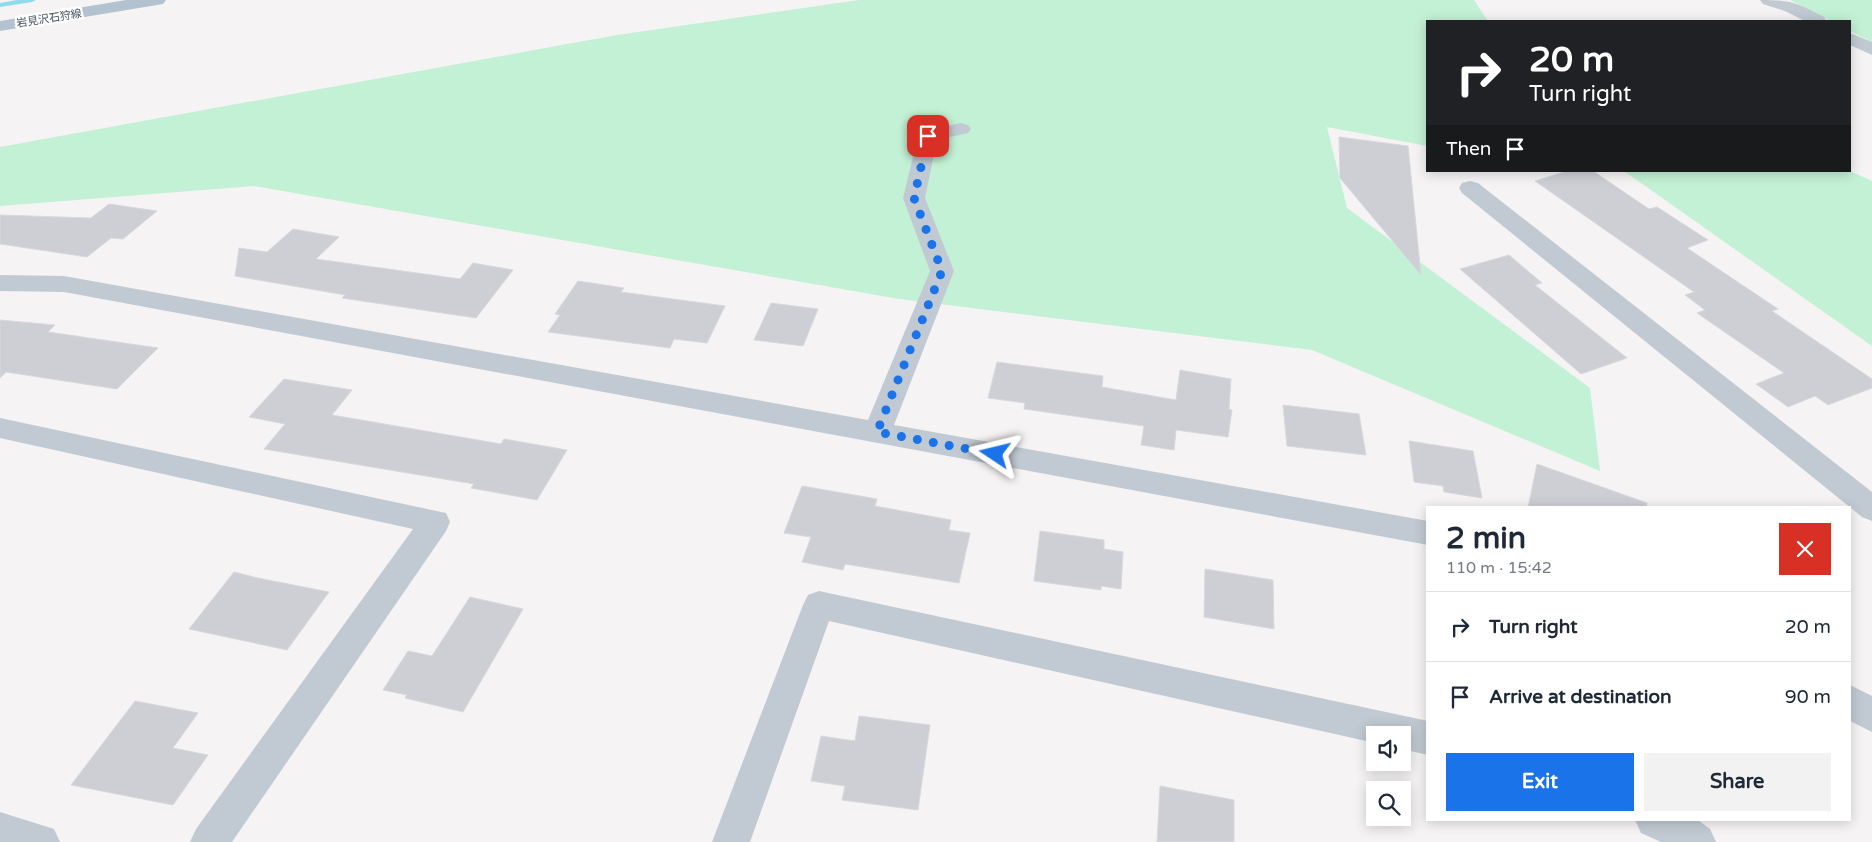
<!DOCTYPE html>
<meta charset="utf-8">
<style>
:root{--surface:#fff;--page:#f2f2f3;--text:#1f2937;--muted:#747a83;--line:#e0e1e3;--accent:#1a73e8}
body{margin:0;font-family:"Varela Round","Noto Sans JP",sans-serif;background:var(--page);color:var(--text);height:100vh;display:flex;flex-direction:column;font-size:19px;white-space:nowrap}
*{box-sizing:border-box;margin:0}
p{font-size:16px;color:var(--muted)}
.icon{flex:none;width:28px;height:28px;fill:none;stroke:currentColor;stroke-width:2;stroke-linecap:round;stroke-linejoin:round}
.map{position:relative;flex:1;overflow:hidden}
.side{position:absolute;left:1426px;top:506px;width:425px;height:315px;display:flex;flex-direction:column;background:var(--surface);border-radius:0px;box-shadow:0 2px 12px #0003}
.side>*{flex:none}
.hud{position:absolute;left:1426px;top:20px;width:425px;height:152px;border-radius:0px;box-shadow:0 2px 12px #0003;background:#202124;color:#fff;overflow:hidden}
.buttons{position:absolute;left:1366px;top:726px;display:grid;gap:10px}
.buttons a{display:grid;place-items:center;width:45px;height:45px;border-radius:0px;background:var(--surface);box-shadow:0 2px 12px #0003;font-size:25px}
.pin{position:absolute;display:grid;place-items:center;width:42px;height:42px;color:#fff;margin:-21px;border-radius:10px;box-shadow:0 2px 8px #0006}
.me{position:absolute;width:55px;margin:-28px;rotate:280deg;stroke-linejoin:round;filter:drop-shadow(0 0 4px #0008)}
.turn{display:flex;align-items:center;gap:18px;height:105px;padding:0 20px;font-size:22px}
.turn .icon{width:65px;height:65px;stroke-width:2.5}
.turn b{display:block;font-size:35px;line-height:42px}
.then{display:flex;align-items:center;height:48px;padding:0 20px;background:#0003;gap:10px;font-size:19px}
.round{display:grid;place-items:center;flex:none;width:52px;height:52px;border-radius:0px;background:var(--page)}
.headline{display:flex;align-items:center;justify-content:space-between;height:85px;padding:0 20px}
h1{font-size:30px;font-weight:800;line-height:38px}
.action{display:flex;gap:10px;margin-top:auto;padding:10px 20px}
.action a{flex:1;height:58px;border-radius:0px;background:var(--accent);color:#fff;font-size:20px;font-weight:800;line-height:58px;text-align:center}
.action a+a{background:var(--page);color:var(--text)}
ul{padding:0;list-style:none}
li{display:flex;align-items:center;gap:15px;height:70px;padding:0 20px;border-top:1px solid var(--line)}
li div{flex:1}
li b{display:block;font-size:19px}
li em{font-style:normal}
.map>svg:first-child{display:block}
.green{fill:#c3f1d5}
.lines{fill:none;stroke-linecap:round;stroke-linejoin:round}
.stream{fill:#90daee;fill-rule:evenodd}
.building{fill:#cdcfd5;stroke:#d7d9de}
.minor{fill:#c1cad2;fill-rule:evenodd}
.major{fill:#b3c2d1;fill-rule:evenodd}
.route{stroke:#1a73e8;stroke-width:9;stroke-dasharray:0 16.2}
.labels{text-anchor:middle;stroke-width:4.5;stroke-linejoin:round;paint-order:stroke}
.far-street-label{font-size:11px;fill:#4a5661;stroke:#fff}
</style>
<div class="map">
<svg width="1872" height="842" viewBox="0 0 1872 842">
<rect width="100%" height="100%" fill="#f5f3f3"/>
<g class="green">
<polygon points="859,0 1474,0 1488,21 1428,21 1427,146 1327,127 1347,208 1590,388 1600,471 1312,350 899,299 254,186 0,206 0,147 617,35"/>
<polygon points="1790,0 1872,0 1872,42 1850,31 1850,21 1831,21"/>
<polygon points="1624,171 1850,171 1872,181 1872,346"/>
</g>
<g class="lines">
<polygon class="stream" points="17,0 36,0 32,2 0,7 0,3"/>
</g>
<g class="building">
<polygon points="1339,137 1408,146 1421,275 1340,178"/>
<polygon points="1567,171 1593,171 1649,209 1657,207 1708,240 1687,248 1778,309 1772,311 1872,379 1872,388 1828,405 1815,396 1788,407 1756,384 1784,373 1697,313 1705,310 1685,295 1694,292 1535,181"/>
<polygon points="109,204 157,211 123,239 111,238 87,257 0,244 0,215 91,218"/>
<polygon points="293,229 339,237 316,259 460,279 473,263 513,270 476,318 342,298 345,295 235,276 239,248 267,252"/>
<polygon points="1509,255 1542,283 1535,285 1627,358 1581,374 1460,269"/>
<polygon points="578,281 624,288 621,292 725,306 707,343 674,339 670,348 548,332 560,315 555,314"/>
<polygon points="771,303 818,309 803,346 754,340"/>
<polygon points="0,320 55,325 48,332 158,348 117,389 6,372 0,378"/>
<polygon points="997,362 1103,376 1102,387 1176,400 1180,370 1231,379 1229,409 1232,410 1228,437 1176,430 1174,450 1141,445 1144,426 1024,409 1025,403 988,398"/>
<polygon points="284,379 352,390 332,415 501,444 504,439 567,450 537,500 471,488 474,484 264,449 285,424 249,417"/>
<polygon points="1283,405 1359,414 1366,455 1287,446"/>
<polygon points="1409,441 1473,451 1482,498 1444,492 1443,486 1414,482"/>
<polygon points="1537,464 1647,503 1646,508 1528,508"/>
<polygon points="802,486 877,499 875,506 951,520 949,530 970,533 959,583 845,564 843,570 802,562 811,537 784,533"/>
<polygon points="1040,531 1104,540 1104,549 1123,552 1121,589 1101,586 1101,590 1034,581"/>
<polygon points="1205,569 1273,580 1274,629 1204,617"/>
<polygon points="234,572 258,578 329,592 287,650 189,629"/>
<polygon points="470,597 523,609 463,712 405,698 407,695 383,690 408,651 432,656"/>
<polygon points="135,701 198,713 173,748 208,755 173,805 71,785"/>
<polygon points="859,716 930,725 918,810 842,800 845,786 811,781 821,736 855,741"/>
<polygon points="1160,786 1234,800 1234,842 1157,842"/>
</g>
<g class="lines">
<g class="minor">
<path d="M1760,0C1792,0 1797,3 1824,17L1827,21H1805L1785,11L1763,4Z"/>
<polygon points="1850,33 1872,42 1872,55 1850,45"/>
<polygon points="961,123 968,125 971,129 968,133 937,140 925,198 954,271 894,425 1428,521 1428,545 64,292 0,291 0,275 64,276 868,420 930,271 903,198 918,136 921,132"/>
<polygon points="1470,181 1478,183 1872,492 1872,521 1862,517 1462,193 1459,188 1462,183"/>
<polygon points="0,418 446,513 450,522 446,531 232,842 190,842 196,829 413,529 0,438"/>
<polygon points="819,591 1428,721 1428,755 1402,749 1402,735 1375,735 1375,743 829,621 750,842 712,842 803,605 808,595"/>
<polygon points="1850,685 1872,696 1872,732 1850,721"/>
<polygon points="0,812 54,829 60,842 0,842"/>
<polygon points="1635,820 1698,820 1710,829 1716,842 1661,842 1641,833"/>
</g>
<polygon class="major" points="126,0 166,0 163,4 157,5 0,31 0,21"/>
</g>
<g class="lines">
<polyline class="route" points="928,136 914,198 942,271 877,432 995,454"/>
</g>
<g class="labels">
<g class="far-street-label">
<text transform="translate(49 18) rotate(-9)" y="4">岩見沢石狩線</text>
</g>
</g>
</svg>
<div class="buttons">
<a><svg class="icon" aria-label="sound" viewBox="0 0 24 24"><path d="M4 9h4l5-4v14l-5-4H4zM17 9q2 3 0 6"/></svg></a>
<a><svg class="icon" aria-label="search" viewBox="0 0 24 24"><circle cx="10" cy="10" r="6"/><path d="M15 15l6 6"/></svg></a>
</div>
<div class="pin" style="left:928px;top:136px;background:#d93025"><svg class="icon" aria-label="arrive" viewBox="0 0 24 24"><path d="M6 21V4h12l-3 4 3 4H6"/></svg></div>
<svg class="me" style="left:995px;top:454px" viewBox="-20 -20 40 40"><path d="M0-17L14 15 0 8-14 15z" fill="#1a73e8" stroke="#fff" stroke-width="4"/></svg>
<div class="hud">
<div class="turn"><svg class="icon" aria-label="right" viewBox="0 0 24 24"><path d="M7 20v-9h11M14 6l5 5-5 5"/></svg><div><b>20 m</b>Turn right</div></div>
<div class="then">Then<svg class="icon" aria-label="arrive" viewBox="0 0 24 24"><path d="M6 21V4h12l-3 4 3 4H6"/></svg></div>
</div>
<section class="side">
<div class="headline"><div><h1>2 min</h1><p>110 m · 15:42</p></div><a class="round" style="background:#d93025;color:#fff"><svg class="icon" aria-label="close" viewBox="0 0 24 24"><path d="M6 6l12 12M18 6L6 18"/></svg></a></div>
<ul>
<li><svg class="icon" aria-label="right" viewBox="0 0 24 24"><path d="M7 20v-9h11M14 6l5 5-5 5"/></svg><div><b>Turn right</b></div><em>20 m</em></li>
<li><svg class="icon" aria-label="arrive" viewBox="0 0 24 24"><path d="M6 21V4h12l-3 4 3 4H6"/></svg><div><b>Arrive at destination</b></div><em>90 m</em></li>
</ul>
<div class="action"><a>Exit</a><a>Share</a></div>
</section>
</div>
